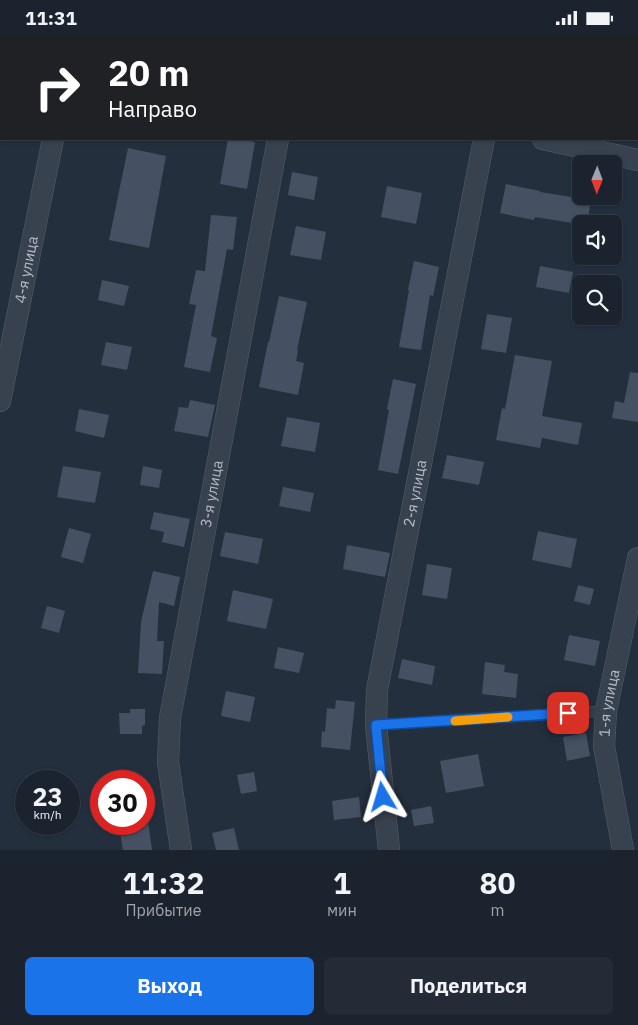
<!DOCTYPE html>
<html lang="ru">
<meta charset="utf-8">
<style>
:root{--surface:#1b232e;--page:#242b36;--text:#f1f3f6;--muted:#a0a4aa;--line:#39404a;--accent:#1a73e8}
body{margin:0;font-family:"IBM Plex Sans",sans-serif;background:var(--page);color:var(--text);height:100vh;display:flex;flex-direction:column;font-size:19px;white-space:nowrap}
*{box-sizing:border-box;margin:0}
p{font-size:16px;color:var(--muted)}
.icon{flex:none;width:28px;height:28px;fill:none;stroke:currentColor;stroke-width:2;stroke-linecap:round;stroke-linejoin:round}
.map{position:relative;height:815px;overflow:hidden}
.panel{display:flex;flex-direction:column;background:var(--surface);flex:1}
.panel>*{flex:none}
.guide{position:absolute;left:0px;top:0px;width:639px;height:105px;box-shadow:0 1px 4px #0004,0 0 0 1px var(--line);background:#202124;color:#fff;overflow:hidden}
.needle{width:32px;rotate:181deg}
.fabs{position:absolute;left:572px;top:120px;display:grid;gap:10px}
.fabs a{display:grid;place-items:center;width:50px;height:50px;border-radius:8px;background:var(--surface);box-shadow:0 1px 4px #0004,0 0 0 1px var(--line);font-size:25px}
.speed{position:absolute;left:15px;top:735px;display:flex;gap:10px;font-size:25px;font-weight:700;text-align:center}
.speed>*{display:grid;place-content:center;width:65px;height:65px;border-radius:50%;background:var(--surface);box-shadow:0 1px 4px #0004,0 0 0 1px var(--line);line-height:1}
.speed small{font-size:12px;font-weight:400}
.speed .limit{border:8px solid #d22;background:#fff;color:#111}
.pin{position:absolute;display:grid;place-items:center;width:42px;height:42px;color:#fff;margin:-21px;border-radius:10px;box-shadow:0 2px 8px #0006}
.me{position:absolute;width:55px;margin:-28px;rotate:353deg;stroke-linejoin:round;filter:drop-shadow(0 0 4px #0008)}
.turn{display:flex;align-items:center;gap:18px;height:105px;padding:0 25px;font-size:22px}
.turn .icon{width:65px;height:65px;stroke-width:2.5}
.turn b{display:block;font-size:35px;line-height:42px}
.eta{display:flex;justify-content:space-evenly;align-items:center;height:85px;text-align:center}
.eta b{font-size:30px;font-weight:800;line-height:35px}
.cta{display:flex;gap:10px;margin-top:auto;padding:10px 25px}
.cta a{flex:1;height:58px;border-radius:8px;background:var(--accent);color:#fff;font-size:20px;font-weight:800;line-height:58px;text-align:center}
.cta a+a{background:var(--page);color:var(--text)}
.status{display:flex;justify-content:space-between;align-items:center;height:35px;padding:0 25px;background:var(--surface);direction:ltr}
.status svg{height:14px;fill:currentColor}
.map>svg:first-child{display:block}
.building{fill:#455162}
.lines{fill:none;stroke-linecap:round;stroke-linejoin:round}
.service-casing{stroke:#565f6c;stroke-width:11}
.minor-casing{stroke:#565f6c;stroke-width:22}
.service{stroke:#38414e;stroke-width:10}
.minor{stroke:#38414e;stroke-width:21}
.route-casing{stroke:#114b97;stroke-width:12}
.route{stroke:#1a73e8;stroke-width:9}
.slow{stroke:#f59e0b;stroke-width:9}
.labels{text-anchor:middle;stroke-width:4.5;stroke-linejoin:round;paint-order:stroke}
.street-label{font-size:15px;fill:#b4bcc9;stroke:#1d2633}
</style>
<div class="status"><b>11:31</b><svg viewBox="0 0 49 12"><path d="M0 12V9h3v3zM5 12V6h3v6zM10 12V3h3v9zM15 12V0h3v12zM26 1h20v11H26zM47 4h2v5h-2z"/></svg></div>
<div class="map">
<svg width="638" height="815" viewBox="0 0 638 815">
<rect width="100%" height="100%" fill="#242f3e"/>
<g class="building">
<polygon points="228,104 236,104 255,107 247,154 220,149"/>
<polygon points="128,113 166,121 149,213 109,205"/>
<polygon points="292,137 318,142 314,165 288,160"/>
<polygon points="506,149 540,156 540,157 591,165 587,189 579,189 535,182 534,185 500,178"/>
<polygon points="387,151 422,158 416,189 381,182"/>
<polygon points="211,180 237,182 233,215 227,214 211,301 217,303 210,337 184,332 196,270 189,269 196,235 205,236"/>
<polygon points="296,191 326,197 321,225 290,220"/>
<polygon points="414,226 439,232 433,261 430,260 421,315 399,312 409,255 408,255"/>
<polygon points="540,231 573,237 569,258 536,252"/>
<polygon points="102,245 129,251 124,271 98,265"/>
<polygon points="279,261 307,267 297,315 298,316 296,326 304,328 298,360 259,352 268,307 269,307"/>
<polygon points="487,279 512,283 506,318 481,314"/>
<polygon points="106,307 132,312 127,335 101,330"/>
<polygon points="515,320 552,326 542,381 582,388 578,410 542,403 540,413 496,405 502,373 505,374"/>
<polygon points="630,337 638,338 638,387 612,383 615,366 624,368"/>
<polygon points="393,344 416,349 398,439 378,435 389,375 387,374"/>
<polygon points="190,365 215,370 208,402 174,396 179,372 188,373"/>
<polygon points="79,374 109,380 104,403 75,396"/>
<polygon points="287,382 320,388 315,417 281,411"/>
<polygon points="447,420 484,427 479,450 442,443"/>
<polygon points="63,431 101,437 95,468 57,462"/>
<polygon points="143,431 162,435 159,453 140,450"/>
<polygon points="283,452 314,458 310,477 279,471"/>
<polygon points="154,477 190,484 184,512 162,507 164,497 150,494"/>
<polygon points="69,493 91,499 83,528 61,522"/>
<polygon points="538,496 577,504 571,533 532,525"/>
<polygon points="225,497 263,504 258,529 220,521"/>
<polygon points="347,510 390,518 385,542 343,534"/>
<polygon points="427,529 452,533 447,564 422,560"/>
<polygon points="153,536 180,542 174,571 159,567 157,606 164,606 162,639 138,638 141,587"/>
<polygon points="578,550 594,554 590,570 574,566"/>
<polygon points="233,555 273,564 266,594 227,586"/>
<polygon points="47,571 65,576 59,598 41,593"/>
<polygon points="569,600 600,606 595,631 564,625"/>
<polygon points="278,612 304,618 299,638 274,633"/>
<polygon points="402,624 435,631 432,650 398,643"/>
<polygon points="485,627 505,630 504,637 518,639 516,663 482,659"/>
<polygon points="226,656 255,662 250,687 221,681"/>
<polygon points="336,665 355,667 350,715 321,712 322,696 325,697 327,673 335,674"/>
<polygon points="130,674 145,674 145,690 142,691 142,699 120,699 119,678 130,678"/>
<polygon points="586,698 590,721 567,726 563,702"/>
<polygon points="478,719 484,751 446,758 440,726"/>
<polygon points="254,737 257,756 241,759 237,740"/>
<polygon points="359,762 361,782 334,785 332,766"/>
<polygon points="431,771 434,788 414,791 411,775"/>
<polygon points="148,787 152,815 123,815 119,792"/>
<polygon points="234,793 239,815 216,815 212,798"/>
</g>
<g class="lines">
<defs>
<polyline id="service" points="376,690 606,676"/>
<g id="minor">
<polyline points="26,0 33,1"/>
<polyline points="253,0 259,1"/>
<polyline points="543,104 638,125"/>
<path id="s1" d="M0,366L53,104"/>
<path id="s2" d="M181,815L168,727L170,683L278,104"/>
<path id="s3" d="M389,815L376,690L377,655L484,104"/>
<path id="s4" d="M623,815L604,711L606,676L638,523"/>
</g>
</defs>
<use href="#service" class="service-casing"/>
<use href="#minor" class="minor-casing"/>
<use href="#service" class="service"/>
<use href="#minor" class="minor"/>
</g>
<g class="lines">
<defs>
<polyline id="route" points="383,762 376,690 568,678"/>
</defs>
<use href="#route" class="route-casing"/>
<use href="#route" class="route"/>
<polyline class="slow" points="455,686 508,682"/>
</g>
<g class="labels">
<g class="street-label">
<text dy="5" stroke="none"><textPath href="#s1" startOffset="134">4-я улица</textPath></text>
<text dy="5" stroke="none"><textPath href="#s3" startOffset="361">2-я улица</textPath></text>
<text dy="5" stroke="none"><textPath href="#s2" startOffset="361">3-я улица</textPath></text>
<text dy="5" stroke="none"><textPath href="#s4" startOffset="149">1-я улица</textPath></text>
</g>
</g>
</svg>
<div class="fabs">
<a><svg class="needle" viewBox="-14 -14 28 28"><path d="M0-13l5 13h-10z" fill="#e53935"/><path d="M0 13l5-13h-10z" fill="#a0a4aa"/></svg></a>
<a><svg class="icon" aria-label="sound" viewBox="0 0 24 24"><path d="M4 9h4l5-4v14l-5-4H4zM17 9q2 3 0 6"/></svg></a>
<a><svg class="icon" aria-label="search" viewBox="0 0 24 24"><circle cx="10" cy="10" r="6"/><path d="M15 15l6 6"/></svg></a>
</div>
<div class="speed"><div>23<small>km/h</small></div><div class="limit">30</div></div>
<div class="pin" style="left:568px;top:678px;background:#d93025"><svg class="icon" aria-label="arrive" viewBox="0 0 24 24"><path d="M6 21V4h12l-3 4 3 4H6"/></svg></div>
<svg class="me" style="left:383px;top:762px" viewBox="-20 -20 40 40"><path d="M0-17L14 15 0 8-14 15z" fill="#1a73e8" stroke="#fff" stroke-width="4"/></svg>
<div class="guide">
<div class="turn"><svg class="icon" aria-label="right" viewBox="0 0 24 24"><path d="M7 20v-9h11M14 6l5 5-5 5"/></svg><div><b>20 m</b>Направо</div></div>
</div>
</div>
<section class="panel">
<div class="eta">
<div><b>11:32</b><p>Прибытие</p></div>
<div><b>1</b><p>мин</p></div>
<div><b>80</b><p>m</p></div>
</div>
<div class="cta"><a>Выход</a><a>Поделиться</a></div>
</section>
